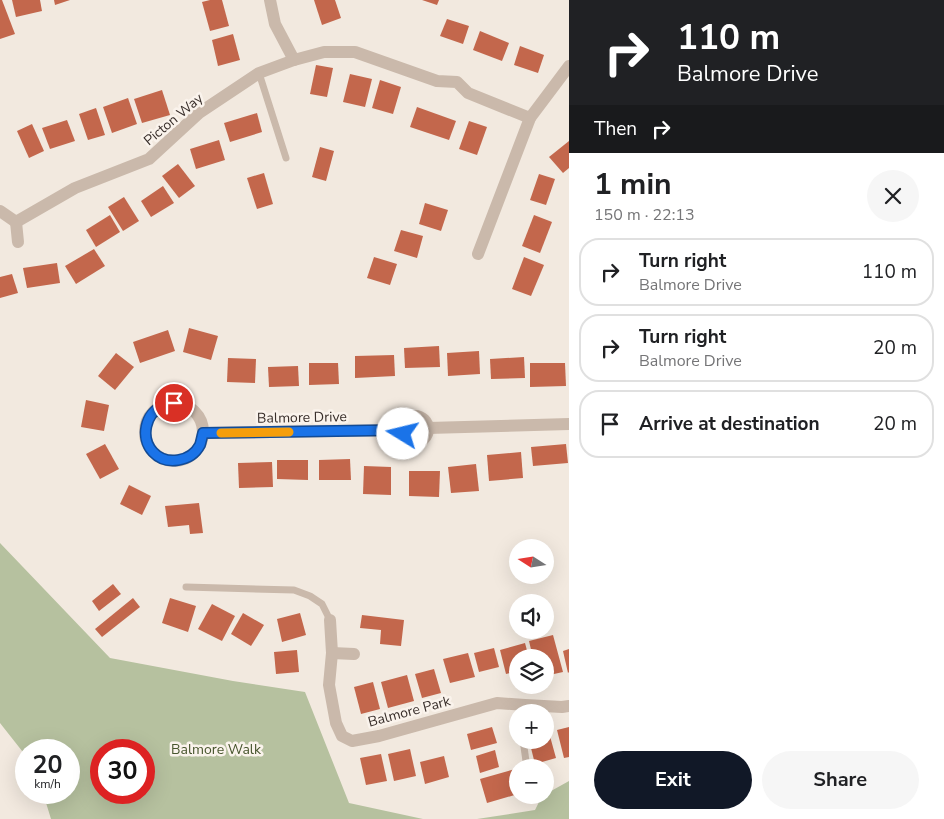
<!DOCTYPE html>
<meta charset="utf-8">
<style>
:root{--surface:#fff;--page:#f6f6f6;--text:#202124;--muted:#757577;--line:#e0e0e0;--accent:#111827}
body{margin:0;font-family:"Nunito Sans",sans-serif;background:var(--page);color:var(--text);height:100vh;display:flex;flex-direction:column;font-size:19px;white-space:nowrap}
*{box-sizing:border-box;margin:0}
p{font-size:16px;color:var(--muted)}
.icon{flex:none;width:28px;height:28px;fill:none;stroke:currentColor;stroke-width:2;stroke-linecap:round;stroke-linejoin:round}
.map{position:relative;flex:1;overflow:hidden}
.drawer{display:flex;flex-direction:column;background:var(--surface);width:375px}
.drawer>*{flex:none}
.hud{background:#202124;color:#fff;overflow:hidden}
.needle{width:32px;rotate:282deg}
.buttons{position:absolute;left:509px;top:539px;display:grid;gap:10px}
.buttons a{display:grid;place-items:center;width:45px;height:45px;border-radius:50%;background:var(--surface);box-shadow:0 5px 20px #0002;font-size:25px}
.speed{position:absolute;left:15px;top:739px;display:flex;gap:10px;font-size:25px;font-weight:700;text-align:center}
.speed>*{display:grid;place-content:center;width:65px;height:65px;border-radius:50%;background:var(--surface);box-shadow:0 5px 20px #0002;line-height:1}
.speed small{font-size:12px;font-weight:400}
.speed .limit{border:8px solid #d22;background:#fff;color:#111}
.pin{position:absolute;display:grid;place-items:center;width:42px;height:42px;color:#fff;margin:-21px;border:2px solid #fff;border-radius:50%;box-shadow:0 1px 5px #0007}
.me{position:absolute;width:55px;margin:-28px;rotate:279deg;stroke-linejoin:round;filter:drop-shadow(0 0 4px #0008)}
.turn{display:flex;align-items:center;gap:18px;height:105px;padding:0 25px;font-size:22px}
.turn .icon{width:65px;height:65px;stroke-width:2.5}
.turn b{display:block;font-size:35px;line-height:42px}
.then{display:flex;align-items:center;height:48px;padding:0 25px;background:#0003;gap:10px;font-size:19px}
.round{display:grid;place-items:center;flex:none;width:52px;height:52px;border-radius:26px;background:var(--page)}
.summary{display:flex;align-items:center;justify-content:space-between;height:85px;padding:0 25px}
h1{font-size:30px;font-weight:700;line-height:38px}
.button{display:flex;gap:10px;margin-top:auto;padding:10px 25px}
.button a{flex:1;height:58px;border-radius:30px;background:var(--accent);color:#fff;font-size:20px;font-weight:700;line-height:58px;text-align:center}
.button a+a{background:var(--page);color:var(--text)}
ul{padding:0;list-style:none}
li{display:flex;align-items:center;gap:15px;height:68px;margin:0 10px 8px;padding:0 15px;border:2px solid var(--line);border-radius:20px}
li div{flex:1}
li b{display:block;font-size:19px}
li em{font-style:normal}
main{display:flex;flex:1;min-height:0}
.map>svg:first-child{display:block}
.green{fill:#b6c19f;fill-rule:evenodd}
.building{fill:#c3674c}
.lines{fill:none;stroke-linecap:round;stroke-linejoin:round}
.lane{stroke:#cab9ab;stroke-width:7}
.street{stroke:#cab9ab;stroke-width:12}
.route-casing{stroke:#114b97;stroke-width:12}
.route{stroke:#1a73e8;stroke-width:9}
.slow{stroke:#f59e0b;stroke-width:9}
.labels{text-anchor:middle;stroke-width:5;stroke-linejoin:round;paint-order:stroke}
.street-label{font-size:14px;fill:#382e2a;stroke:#faf3ec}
.park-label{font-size:14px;fill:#48562e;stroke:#faf3ec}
</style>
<main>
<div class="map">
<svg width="569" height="819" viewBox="0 0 569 819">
<rect width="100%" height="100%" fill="#f2e9df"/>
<g class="green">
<path d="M0,543L110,658L233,681L305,692L349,803L423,819H51L43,793L69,792V750H26V756L0,723ZM101,750H144V792H101Z"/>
<polygon points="569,781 569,819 477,819 535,810 542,796"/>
</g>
<g class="building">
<polygon points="0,0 2,0 15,34 0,39"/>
<polygon points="12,0 40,0 42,11 16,17"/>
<polygon points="54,0 70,0 55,5"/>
<polygon points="210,0 222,0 229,26 210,31 202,2"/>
<polygon points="314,0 335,0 341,18 322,25"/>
<polygon points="422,0 439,0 437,5"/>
<polygon points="447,19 469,26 463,44 440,36"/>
<polygon points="480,31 509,43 502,61 473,50"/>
<polygon points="233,34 240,60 218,66 212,40"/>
<polygon points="520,46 544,55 538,73 514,65"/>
<polygon points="316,65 333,68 327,97 310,94"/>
<polygon points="350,74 372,79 365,107 343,102"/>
<polygon points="380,80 401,87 393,114 372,108"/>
<polygon points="162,90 170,115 142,123 134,99"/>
<polygon points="128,98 137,124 112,133 103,107"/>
<polygon points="417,107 456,121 449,140 410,127"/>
<polygon points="96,108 105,135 88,140 79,114"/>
<polygon points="257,113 262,132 230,142 224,123"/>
<polygon points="67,120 75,141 50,149 42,128"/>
<polygon points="469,121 487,127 477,155 459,149"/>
<polygon points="32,124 44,151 29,158 17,131"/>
<polygon points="219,140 225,160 196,169 190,149"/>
<polygon points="569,141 569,168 563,173 549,157"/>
<polygon points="320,147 334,151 326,181 312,177"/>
<polygon points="178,164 195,186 179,198 162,176"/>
<polygon points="264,173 273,204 257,209 247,178"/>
<polygon points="539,174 555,179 546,205 530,200"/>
<polygon points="163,186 174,203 151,217 141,201"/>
<polygon points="124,197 139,221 123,231 108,207"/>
<polygon points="425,203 448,210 441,231 419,224"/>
<polygon points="110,215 120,232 96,247 86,230"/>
<polygon points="534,215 552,222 540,253 522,246"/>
<polygon points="401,230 423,236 417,258 394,251"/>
<polygon points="94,249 105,266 76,284 65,266"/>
<polygon points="374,257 397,264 390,285 367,278"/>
<polygon points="524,257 544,265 531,296 512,289"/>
<polygon points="57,263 60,283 27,288 23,268"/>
<polygon points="12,274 18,293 0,298 0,277"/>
<polygon points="189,328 218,336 211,360 183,352"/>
<polygon points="168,330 175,351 140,363 133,342"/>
<polygon points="439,346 440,367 405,368 404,348"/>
<polygon points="479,351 480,374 448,376 447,353"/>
<polygon points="116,353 134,367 115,390 98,376"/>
<polygon points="394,355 395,376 355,378 355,356"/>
<polygon points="524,357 525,378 491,379 490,359"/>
<polygon points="228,358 256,359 255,383 227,382"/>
<polygon points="309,363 338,363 339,384 309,385"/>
<polygon points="530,363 565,363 566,386 530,387"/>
<polygon points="298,366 299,386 269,387 268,367"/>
<polygon points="86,400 109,405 104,431 81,427"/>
<polygon points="105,444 119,469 100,479 86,454"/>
<polygon points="566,444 568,463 533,466 531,447"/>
<polygon points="521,452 523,478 489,481 487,455"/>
<polygon points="350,459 351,480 319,480 319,460"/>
<polygon points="277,460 308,460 308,480 277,479"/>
<polygon points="272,462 273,487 239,488 238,463"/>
<polygon points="476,464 479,491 451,493 448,467"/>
<polygon points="364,466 391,467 391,495 363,494"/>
<polygon points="409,471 440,471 439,497 409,496"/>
<polygon points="129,485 151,496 142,515 120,504"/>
<polygon points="199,503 203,533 190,534 189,525 168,527 165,506"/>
<polygon points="113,584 121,594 99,611 92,601"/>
<polygon points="133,598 140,607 102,637 95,629"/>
<polygon points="170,598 196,606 188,632 162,623"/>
<polygon points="212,604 235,616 222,641 198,629"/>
<polygon points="243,613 264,625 251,646 231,634"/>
<polygon points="300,613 306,635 282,642 277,619"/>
<polygon points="362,615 404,620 401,646 380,644 381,630 360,628"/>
<polygon points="553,635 563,672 545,676 545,658 533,658 529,641"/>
<polygon points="525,643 529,658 518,658 518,671 506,674 500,650"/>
<polygon points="494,648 499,667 479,672 474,653"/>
<polygon points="569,649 569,672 568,673 563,651"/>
<polygon points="297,650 299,672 276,674 274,652"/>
<polygon points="468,653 475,677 450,683 443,659"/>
<polygon points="434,669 441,693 422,698 415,674"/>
<polygon points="407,675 414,701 388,708 381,682"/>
<polygon points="373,682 380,709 361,714 354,687"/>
<polygon points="492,727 497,743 471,750 467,734"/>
<polygon points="569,727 569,757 564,758 557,730"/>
<polygon points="548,729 556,758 535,764 529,740 545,740 545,730"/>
<polygon points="410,749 416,776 394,781 388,754"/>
<polygon points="495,750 499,767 480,773 476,756"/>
<polygon points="381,754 387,781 366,785 360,758"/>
<polygon points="444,756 449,777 425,784 420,762"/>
<polygon points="515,769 518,777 518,794 487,803 480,779"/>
</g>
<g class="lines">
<g class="lane">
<polyline points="259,73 286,158"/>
<polyline points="186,587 294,590 310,596 322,604 330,620"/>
<polyline points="523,740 527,768"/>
</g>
<g class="street">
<polyline points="270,0 275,24 294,60"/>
<polyline points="0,211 16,222 75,188 149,159 199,113 259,73 294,60 324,52 355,52 437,81 457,82 468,93 530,118"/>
<polyline points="16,222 18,242"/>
<polyline points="478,254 530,118 569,66"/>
<circle cx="174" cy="432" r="29"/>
<circle cx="415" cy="429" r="13"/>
<polyline points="428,428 569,424"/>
<polyline points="203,433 402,430"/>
<polyline points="330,620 332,653 329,685 336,723 342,736 352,741 379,736 497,703 525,705 562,707 569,706"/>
<polyline points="332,653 354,654"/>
</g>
</g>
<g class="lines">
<defs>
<path id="route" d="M174,403C171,404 166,404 163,406C145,413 140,438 153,452C166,466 191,462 200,445C201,442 202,437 203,433L402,430L403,434"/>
</defs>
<use href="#route" class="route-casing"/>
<use href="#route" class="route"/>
<polyline class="slow" points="221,433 289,432"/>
</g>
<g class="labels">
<g class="street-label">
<text transform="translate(173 119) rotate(-40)" y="5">Picton Way</text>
<text transform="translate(302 417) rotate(-1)" y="5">Balmore Drive</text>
<text transform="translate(409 711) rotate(-15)" y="5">Balmore Park</text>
</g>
<g class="park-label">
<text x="216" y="754">Balmore Walk</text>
</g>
</g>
</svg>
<div class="buttons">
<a><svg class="needle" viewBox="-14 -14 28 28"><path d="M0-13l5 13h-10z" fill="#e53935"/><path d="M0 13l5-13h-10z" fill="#757577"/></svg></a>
<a><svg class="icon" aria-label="sound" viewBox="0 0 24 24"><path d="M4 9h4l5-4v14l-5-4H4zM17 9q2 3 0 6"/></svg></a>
<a><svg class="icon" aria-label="layers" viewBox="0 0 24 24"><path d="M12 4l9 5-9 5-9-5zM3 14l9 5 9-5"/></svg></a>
<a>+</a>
<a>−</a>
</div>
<div class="speed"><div>20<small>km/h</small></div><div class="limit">30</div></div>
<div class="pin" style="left:174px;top:403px;background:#d93025"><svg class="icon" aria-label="arrive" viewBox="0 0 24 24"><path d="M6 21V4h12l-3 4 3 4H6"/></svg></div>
<svg class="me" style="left:403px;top:434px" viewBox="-20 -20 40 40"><circle r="19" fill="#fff"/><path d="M0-13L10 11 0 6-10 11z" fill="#1a73e8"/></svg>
</div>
<section class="drawer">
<div class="hud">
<div class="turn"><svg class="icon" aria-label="right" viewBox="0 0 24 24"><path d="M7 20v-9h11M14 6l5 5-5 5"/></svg><div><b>110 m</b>Balmore Drive</div></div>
<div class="then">Then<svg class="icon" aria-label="right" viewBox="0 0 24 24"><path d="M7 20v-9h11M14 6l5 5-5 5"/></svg></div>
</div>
<div class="summary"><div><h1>1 min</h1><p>150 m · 22:13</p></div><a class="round"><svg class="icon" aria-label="close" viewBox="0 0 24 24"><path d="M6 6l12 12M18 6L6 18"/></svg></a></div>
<ul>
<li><svg class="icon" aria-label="right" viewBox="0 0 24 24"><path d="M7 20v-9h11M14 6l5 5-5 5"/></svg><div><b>Turn right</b><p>Balmore Drive</p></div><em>110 m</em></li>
<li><svg class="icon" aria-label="right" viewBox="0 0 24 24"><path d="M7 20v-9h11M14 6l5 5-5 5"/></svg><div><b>Turn right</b><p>Balmore Drive</p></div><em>20 m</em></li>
<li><svg class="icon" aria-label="arrive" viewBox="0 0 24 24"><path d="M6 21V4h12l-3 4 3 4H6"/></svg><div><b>Arrive at destination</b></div><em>20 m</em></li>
</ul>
<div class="button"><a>Exit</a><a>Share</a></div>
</section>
</main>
